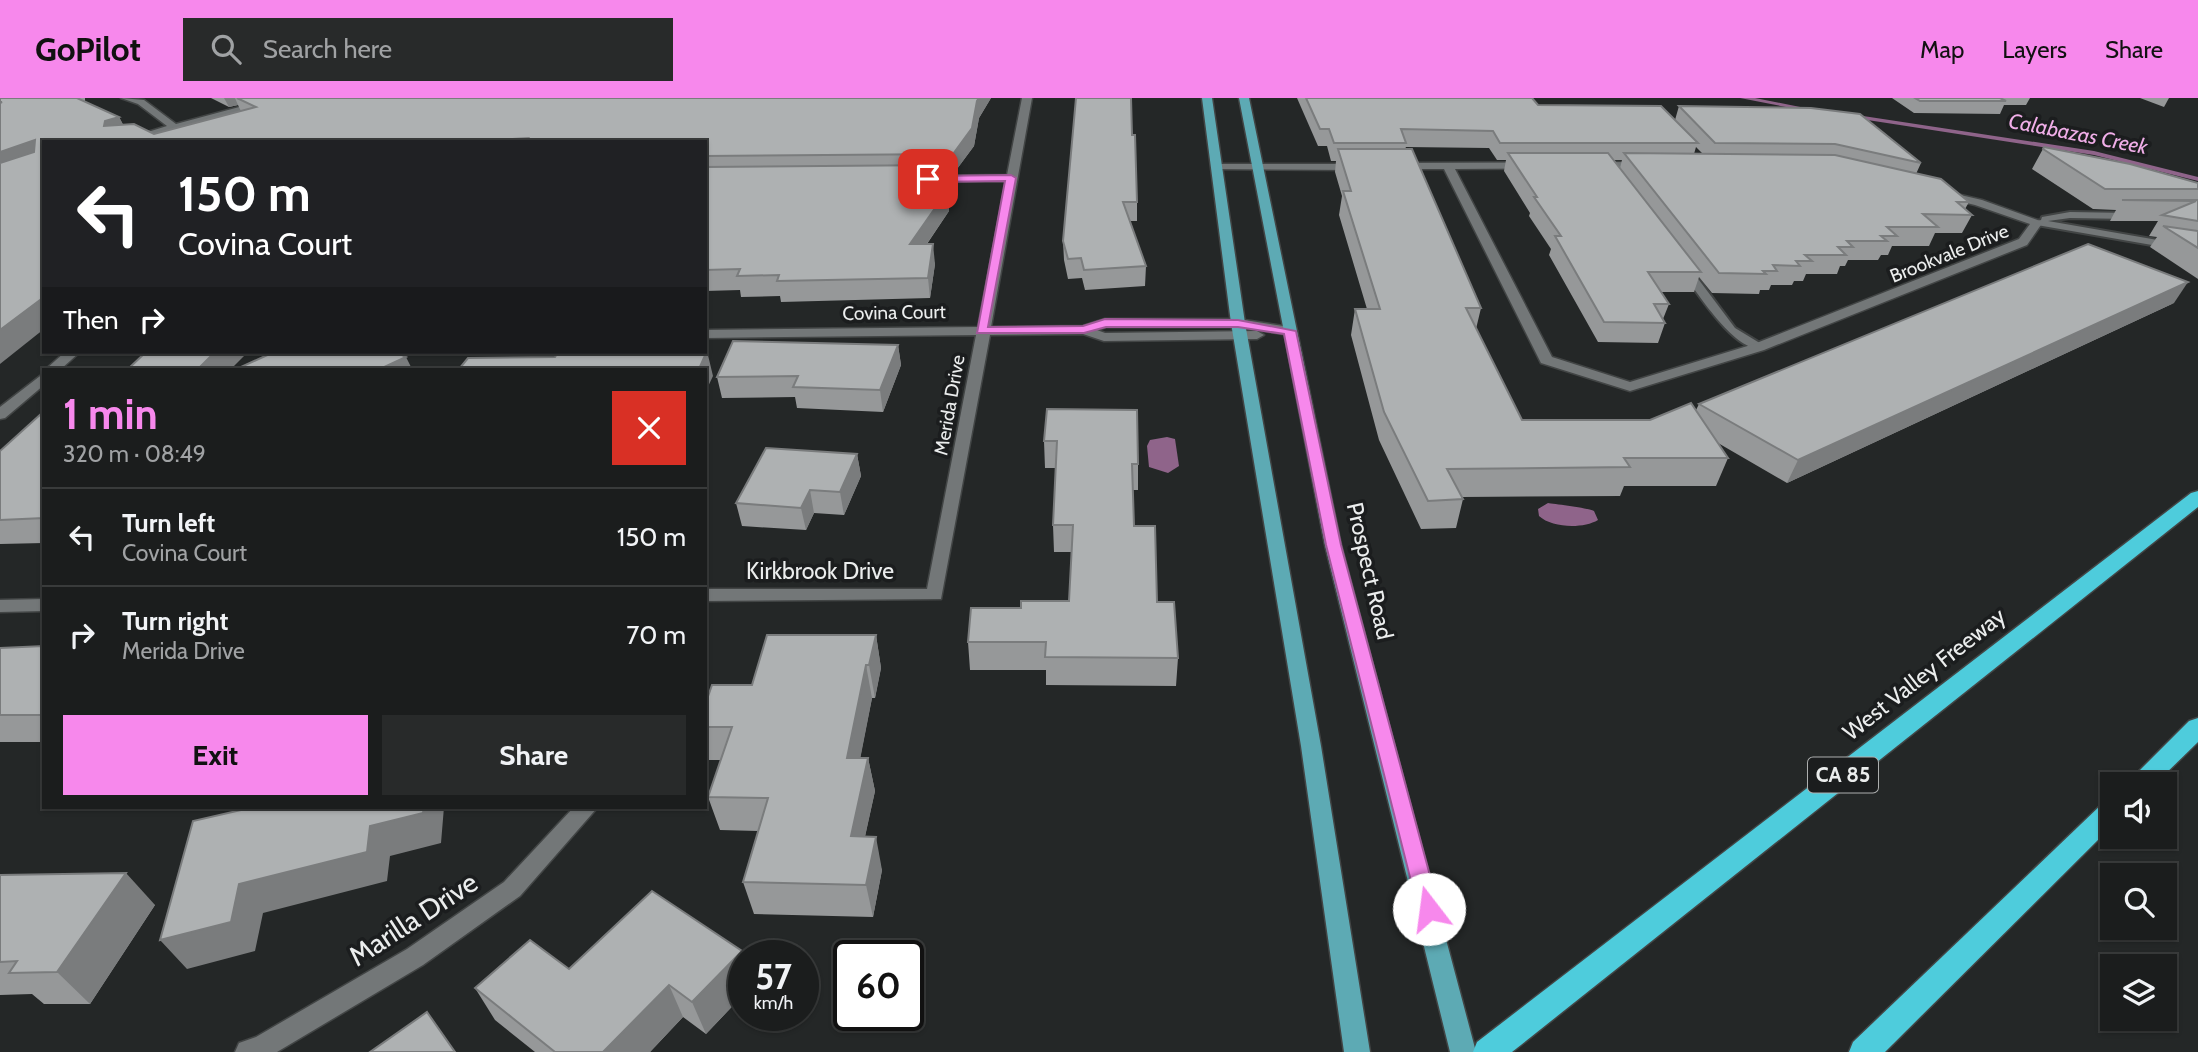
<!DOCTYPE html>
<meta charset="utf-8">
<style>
:root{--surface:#1b1d1d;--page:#282a2a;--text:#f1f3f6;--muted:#a0a2a4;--line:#393b3b;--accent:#f788ec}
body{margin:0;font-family:Cabin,sans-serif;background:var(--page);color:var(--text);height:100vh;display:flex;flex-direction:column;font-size:26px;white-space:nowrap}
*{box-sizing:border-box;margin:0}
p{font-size:23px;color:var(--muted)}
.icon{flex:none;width:38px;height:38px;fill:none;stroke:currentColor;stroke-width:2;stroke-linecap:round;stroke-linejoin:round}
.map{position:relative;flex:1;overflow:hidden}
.panel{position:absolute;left:42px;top:270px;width:665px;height:441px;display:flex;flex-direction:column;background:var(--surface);border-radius:0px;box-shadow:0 2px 5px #0004,0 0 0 2px var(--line)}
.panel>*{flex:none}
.guide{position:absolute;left:42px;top:42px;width:665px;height:214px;border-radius:0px;box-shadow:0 2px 5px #0004,0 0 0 2px var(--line);background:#202124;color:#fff;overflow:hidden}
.controls{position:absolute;left:2100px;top:674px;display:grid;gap:14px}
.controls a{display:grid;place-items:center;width:77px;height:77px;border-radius:0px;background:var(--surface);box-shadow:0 2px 5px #0004,0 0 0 2px var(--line);font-size:35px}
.speed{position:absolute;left:728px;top:842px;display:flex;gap:14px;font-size:35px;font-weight:700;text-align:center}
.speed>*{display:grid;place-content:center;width:91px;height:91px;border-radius:50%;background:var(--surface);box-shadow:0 2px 5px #0004,0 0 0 2px var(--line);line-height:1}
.speed small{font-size:18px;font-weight:400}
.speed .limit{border:4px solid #111;border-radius:10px;background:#fff;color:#111}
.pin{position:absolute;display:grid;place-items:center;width:60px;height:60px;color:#fff;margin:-30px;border-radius:14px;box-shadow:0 4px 10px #0006}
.me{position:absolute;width:77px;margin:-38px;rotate:345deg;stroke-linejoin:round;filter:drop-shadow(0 0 5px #0008)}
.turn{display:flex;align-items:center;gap:24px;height:147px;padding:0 21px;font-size:32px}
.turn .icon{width:91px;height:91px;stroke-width:2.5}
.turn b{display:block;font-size:49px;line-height:60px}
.then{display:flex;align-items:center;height:66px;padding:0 21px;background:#0003;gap:14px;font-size:26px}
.round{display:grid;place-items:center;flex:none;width:74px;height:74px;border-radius:0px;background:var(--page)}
.summary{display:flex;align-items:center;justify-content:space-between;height:119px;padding:0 21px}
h1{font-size:42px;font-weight:700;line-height:52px;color:var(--accent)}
.action{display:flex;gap:14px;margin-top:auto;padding:14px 21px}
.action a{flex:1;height:80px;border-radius:0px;background:var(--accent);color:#111;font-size:28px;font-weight:700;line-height:80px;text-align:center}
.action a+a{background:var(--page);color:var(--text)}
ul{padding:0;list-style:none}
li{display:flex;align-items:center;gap:21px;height:98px;padding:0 21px;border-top:2px solid var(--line)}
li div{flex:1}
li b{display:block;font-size:26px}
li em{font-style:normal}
header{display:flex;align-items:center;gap:42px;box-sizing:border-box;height:98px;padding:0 35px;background:var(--accent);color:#111}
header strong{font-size:33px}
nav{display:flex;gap:38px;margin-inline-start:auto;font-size:24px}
.search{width:490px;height:63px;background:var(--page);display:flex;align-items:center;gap:18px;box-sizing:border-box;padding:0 24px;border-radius:0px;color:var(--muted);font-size:26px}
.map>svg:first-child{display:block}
.water{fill:#8f648a}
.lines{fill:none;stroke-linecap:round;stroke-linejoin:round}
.stream{fill:#8f648a;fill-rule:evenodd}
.service-casing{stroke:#424545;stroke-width:4}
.minor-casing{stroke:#424545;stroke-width:3}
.primary-casing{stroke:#424545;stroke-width:3}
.motorway-casing{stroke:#424545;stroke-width:3}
.service{fill:#737778;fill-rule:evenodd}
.minor{fill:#737778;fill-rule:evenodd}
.primary{fill:#5daab4;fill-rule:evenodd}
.motorway{fill:#4eccdc;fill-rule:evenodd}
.wall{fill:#969899;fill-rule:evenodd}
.shaded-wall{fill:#7a7c7d}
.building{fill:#aeb1b2;stroke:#7a7c7d;stroke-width:2}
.route{fill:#f788ec;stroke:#a15899;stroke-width:2}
.labels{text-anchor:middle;stroke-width:7;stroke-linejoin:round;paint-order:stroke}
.far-street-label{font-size:19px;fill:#ebeded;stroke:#1b1d1e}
.far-water-label{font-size:21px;font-style:italic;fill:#f0aee8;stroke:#1b1d1e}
.shield{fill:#1b1d1e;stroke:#adafaf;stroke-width:2}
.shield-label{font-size:21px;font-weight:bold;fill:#ebeded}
.street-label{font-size:23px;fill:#ebeded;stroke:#1b1d1e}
.near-street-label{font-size:28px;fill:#ebeded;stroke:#1b1d1e}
</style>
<header>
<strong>GoPilot</strong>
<div class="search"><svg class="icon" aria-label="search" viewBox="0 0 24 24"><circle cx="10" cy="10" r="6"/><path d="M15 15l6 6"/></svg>Search here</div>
<nav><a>Map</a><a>Layers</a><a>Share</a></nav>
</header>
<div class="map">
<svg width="2198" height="954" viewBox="0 0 2198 954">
<rect width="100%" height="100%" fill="#242727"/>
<g class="water">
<polygon points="1167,339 1175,341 1179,368 1168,375 1149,369 1147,348 1150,342"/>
<path d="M1548,405C1554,406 1589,410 1594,413L1598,422C1583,431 1552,430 1539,418L1538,411Z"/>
</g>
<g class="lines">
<g class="stream">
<polygon points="1740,0 1755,0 1815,12 1812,14"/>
<polygon points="1850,16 2094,53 2198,79 2198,83 2094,57 1848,19 1847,18"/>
</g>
<defs>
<g id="service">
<polygon points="2070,114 2129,115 2134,118 2129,121 2070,120 2048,123 2198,149 2198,155 2037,127 2032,124 2041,122 2042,119"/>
<path d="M1682,170H1690L1735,230L1763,247V251C1734,254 1698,195 1682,174Z"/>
</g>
<g id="minor">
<polygon points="121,0 144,2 176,26 273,0 289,0 134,44 116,44 167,28 138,6"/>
<polygon points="1022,0 1032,0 991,229 1083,228 1105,221 1238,221 1290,229 1297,233 1290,237 1238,229 1106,229 1097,232 1105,235 1257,233 1264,237 1257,241 1104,243 1083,236 990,237 941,501 705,503 705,491 927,491 976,237 705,240 705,232 978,229 1006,83 923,84 918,81 923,78 1007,77"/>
<path d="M1607,64L1828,66L1982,102L2043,124L2027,147L1764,252L1630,293L1541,265L1444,71H1396L1391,68L1396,65ZM1607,70L1828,72L1975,107L2030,126L2019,141L1754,246L1630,284L1552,259L1455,71Z"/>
<polygon points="1216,66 1357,66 1362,69 1357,72 1212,71 1212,67"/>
<polygon points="65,254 80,254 61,271 46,271"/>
<polygon points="44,275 44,287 5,320 0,321 0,309"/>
<polygon points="44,501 44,513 0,514 0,502"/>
<polygon points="574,709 598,709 520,798 423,867 277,954 235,954 239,945 256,939 407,851 504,784"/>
</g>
<g id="primary">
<polygon points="1202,0 1212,0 1245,225 1321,648 1370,954 1344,954 1301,648 1231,225"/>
<polygon points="1239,0 1249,0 1341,447 1476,954 1450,954 1325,447"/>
</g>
<g id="motorway">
<polygon points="2198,393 2198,409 1512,954 1473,954 1477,944 2191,395"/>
<polygon points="2198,620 2198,644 2155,686 2126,686 2189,623"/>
<polygon points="2112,702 2112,728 1885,954 1849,954 1853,944 2103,705"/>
</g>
</defs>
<use href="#service" class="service-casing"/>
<use href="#minor" class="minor-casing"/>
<use href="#primary" class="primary-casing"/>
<use href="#motorway" class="motorway-casing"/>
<use href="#service" class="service"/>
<use href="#minor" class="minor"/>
<use href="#primary" class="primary"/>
<use href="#motorway" class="motorway"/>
</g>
<g class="wall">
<polygon points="0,0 85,0 85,4 119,19 123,27 154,36 241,13 238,7 229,9 211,0 991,0 979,20 974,48 954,75 945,75 946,86 941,93 947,93 949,113 927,146 935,166 930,200 781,204 780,198 741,199 740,192 705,193 705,44 44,44"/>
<path d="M1297,0H1532L1538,7L1675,22L1679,8L1921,65L1916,76L1969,104L1965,111L1972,117L1962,135H1935L1929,148H1892L1888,157H1881L1878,162H1848L1845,168H1840L1837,176H1806L1803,183H1794L1792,187H1771L1769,192H1760L1759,196L1712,195L1699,179L1694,194H1661L1669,206L1663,221L1665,225L1658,245L1598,244L1549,157L1551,151L1529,118L1530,115L1504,73L1506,62H1497L1489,50L1406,49L1405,51L1481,210L1476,231L1522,322H1650L1696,312L1699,306L2174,205L1787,385L1718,345L1728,360L1716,388H1624L1620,398L1462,399L1463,401L1456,430L1421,431L1379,342L1351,237L1355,211H1367L1339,117L1342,98L1335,74L1336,63H1331L1327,48H1318ZM1696,49L1703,56H1694ZM1614,62H1622L1620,70Z"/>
<polygon points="1892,0 2030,0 2026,7 2004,7 2000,16 1914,15"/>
<polygon points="2140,0 2169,0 2164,9"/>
<polygon points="1132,37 1137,104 1137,123 1129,123 1146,168 1145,188 1085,192 1082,180 1068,181 1064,162 1063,143"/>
<polygon points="2044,49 2198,85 2198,181 2150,149 2157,139 2149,138 2158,123 2110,123 2116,112 2093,111 2032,71"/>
<polygon points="898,247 901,267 883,314 797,310 795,299 722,300 717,279"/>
<polygon points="1047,311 1138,366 1138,392 1133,392 1134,428 1157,504 1178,560 1176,588 1046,587 1046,572 970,572 968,544 1021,510 1069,503 1072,454 1054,454 1053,427 1056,370 1045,370 1044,343"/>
<polygon points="44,315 44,445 0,446 0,353"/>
<polygon points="857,356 861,378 844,417 814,415 806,432 742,428 736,405"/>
<polygon points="876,537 881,570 875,600 872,600 860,660 868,660 875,693 865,738 882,772 873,819 754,816 743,784 758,733 720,732 708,699 721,662 708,662 705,653 705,607 752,587"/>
<polygon points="44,548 44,644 0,644 0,550"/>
<polygon points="0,777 155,807 90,906 44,906 32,896 0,897"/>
<polygon points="744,858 744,896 706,936 683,919 650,954 535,954 495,922 475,890 569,871"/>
</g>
<g class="shaded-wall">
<polygon points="224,0 235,0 238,7 229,9"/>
<polygon points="979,0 991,0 979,20 974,48 954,75 953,56"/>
<polygon points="119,19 129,37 104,28 105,23"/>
<polygon points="35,42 44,58 0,76 0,54"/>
<polygon points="945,67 946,86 928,111 926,91"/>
<polygon points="947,93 949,113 913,166 910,146"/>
<polygon points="933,146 935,166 930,200 928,180"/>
<polygon points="2188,184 2174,205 1787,385 1798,362"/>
<polygon points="44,199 44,231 0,266 0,232"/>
<polygon points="898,247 901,267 883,314 880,292"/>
<polygon points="707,253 713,278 705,295 705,271 699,271"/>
<polygon points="215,254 248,254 231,271 198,271"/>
<polygon points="406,259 412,271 380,271"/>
<polygon points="857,356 861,378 844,417 840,394"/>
<polygon points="705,384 707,391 707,432 705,432"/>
<polygon points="810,392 814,415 806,432 801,410"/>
<polygon points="876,537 881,570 875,600 869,567"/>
<polygon points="866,567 872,600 854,693 847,660"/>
<polygon points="868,660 875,693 858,771 851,738"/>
<polygon points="424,709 444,709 441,745 390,758 387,783 263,815 255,853 187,871 160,842 239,786 370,728"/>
<polygon points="876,739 882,772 873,819 866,787"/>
<polygon points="126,775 155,807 90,906 57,874"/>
<polygon points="742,853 744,858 744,896 706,936 692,904"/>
<polygon points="669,887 683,919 650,954 603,954"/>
</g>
<g class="building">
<polygon points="0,0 77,0 119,19 105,23 104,28 134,26 154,36 256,9 237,0 979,0 977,3 972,30 953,56 705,58 705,44 525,44 528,40 460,44 44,44 44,199 0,232 0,65 34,54 35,42 0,54 0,5 2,4 0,4"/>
<polygon points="1076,0 1131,0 1132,37 1135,37 1137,104 1123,104 1146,168 1084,172 1081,160 1068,161 1063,143"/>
<polygon points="1306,0 1532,0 1538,7 1661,8 1698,45 1500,45 1493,33 1401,31 1406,45 1334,45 1329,31 1320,31"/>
<polygon points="1915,0 2000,0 2006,3 1920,3"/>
<polygon points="1679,8 1811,10 1860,16 1921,65 1835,46 1715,45"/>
<polygon points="2044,49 2130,66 2198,85 2198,91 2105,91 2043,51"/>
<polygon points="1338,51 1412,51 1481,210 1466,210 1522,322 1650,322 1691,305 1728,360 1624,360 1630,369 1447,371 1463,401 1428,403 1384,314 1355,211 1380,211 1343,93 1351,93"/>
<polygon points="1508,55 1608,55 1701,174 1648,174 1669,206 1654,206 1665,225 1604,224 1555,138 1561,138 1534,99 1537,99"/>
<polygon points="1624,55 1835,57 1941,81 1969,104 1957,104 1972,117 1923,116 1938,129 1887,129 1897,138 1881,138 1887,143 1847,143 1853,149 1838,149 1846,157 1805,157 1812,163 1796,163 1800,168 1773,167 1777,173 1763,173 1766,176 1719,175"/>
<polygon points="945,67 926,91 947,93 910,146 933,146 928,180 777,183 779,177 737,178 740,171 705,172 705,69"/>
<polygon points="2122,102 2198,102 2198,123 2162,117 2196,103"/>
<polygon points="2163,128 2198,133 2198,150"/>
<polygon points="2088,146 2188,184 1798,362 1699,306"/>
<polygon points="733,243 898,247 880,292 793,289 798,278 717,279"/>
<polygon points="705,253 707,253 699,271 459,271 468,260 555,259 558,254"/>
<polygon points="146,254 215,254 198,271 128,271"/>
<polygon points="274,254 396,254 406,259 380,271 249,271 243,268"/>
<polygon points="1047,311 1137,312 1138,366 1132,366 1134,428 1155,428 1157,504 1174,504 1178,560 1045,559 1046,544 968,544 971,510 1021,510 1021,503 1069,503 1073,427 1053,427 1057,343 1044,343"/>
<polygon points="42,315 44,315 44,420 0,422 0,353"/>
<polygon points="766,350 857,356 840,394 810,392 801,410 736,405"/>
<polygon points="767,537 876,537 869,567 866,567 847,660 868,660 851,738 876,739 866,787 743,784 768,700 708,699 732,629 705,629 705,607 712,587 752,587"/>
<polygon points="44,548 44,617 0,617 0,550"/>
<polygon points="254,709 424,709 423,715 370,728 367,754 239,786 231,824 160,842 193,723"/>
<polygon points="126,775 57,874 9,875 17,863 0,864 0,777"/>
<polygon points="652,793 742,853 692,904 669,887 603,954 555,954 475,890 530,842 569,871"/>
<polygon points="427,914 455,954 370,954"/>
</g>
<polygon class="route" points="1011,77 1016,80 988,229 1083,228 1105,221 1238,222 1296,233 1341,447 1439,811 1436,817 1429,820 1421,817 1418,811 1326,447 1284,236 1238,229 1106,229 1084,235 977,235 1005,83 928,84 923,81 928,78"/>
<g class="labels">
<g class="far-street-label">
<text transform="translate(1949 155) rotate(-22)" y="7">Brookvale Drive</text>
<text transform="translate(894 214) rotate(-1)" y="7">Covina Court</text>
<text transform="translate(949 307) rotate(-80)" y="7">Merida Drive</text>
</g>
<g class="far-water-label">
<text transform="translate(2078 36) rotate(11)" y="7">Calabazas Creek</text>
</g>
<rect class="shield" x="1808" y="659.5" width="70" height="35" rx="5"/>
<g class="shield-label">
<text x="1843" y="684">CA 85</text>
</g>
<g class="street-label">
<text x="820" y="481">Kirkbrook Drive</text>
<text transform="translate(1370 473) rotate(77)" y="8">Prospect Road</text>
<text transform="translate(1924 576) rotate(-38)" y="8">West Valley Freeway</text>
</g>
<g class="near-street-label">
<text transform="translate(413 821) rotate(-33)" y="10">Marilla Drive</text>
</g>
</g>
</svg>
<div class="controls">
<a><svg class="icon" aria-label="sound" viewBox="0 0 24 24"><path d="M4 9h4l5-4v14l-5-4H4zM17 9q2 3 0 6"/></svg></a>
<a><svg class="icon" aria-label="search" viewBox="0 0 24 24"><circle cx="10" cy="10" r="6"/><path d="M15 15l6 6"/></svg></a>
<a><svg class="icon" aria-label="layers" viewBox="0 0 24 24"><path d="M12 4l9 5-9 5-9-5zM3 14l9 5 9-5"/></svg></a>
</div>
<div class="speed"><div>57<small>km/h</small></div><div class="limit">60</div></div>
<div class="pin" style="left:928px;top:81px;background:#d93025"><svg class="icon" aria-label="arrive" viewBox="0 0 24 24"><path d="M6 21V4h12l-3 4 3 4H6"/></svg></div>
<svg class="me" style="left:1429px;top:811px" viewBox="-20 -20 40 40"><circle r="19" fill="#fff"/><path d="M0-13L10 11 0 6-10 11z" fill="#f788ec"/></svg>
<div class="guide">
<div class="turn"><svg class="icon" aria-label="left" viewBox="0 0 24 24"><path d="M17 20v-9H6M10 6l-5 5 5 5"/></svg><div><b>150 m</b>Covina Court</div></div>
<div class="then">Then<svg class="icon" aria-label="right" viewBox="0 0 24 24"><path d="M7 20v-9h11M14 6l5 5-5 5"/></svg></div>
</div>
<section class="panel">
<div class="summary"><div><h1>1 min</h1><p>320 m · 08:49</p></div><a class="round" style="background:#d93025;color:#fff"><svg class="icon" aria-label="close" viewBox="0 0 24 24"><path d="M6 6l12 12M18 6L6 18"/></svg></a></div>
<ul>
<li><svg class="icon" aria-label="left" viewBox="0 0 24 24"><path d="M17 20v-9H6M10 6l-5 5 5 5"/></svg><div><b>Turn left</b><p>Covina Court</p></div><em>150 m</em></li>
<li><svg class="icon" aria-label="right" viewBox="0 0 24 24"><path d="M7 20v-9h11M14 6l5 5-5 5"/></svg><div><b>Turn right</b><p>Merida Drive</p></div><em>70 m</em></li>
</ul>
<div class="action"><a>Exit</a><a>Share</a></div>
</section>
</div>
